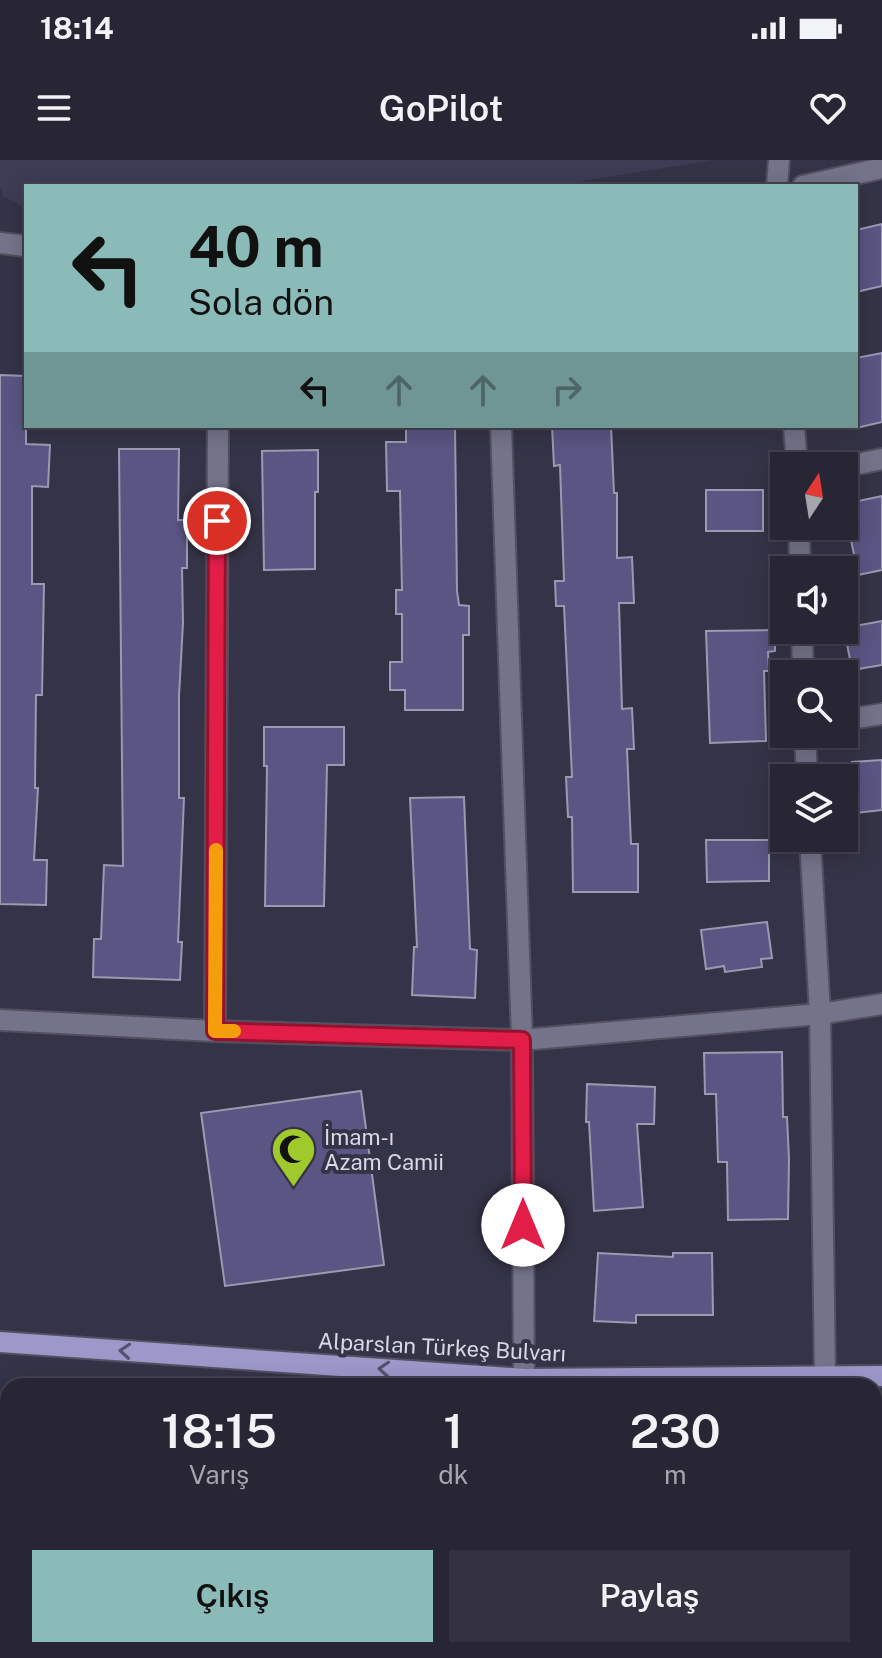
<!DOCTYPE html>
<html lang="tr">
<meta charset="utf-8">
<style>
:root{--surface:#282635;--page:#343241;--text:#f1f3f6;--muted:#a5a5ad;--line:#444350;--accent:#8bbbb9}
body{margin:0;font-family:"Public Sans",sans-serif;background:var(--page);color:var(--text);height:100vh;display:flex;flex-direction:column;font-size:30px;white-space:nowrap}
*{box-sizing:border-box;margin:0}
p{font-size:26px;color:var(--muted)}
.icon{flex:none;width:44px;height:44px;fill:none;stroke:currentColor;stroke-width:2;stroke-linecap:round;stroke-linejoin:round}
.map{position:relative;flex:1;overflow:hidden}
.details{position:absolute;left:0px;top:1218px;width:882px;height:280px;display:flex;flex-direction:column;background:var(--surface);border-radius:24px 24px 0 0;box-shadow:0 4px 20px #0003,0 0 0 2px var(--line)}
.details>*{flex:none}
.top-card{position:absolute;left:24px;top:24px;width:834px;height:244px;border-radius:0px;box-shadow:0 4px 20px #0003,0 0 0 2px var(--line);background:#8bbbb9;color:#111;overflow:hidden}
.needle{width:52px;rotate:12deg}
.buttons{position:absolute;left:770px;top:292px;display:grid;gap:16px}
.buttons a{display:grid;place-items:center;width:88px;height:88px;border-radius:0px;background:var(--surface);box-shadow:0 4px 20px #0003,0 0 0 2px var(--line);font-size:40px}
.pin{position:absolute;display:grid;place-items:center;width:68px;height:68px;color:#fff;margin:-34px;border:4px solid #fff;border-radius:50%;box-shadow:0 2px 8px #0007}
.me{position:absolute;width:88px;margin:-44px;rotate:0deg;stroke-linejoin:round;filter:drop-shadow(0 0 6px #0008)}
.turn{display:flex;align-items:center;gap:28px;height:168px;padding:0 32px;font-size:36px}
.turn .icon{width:104px;height:104px;stroke-width:2.5}
.turn b{display:block;font-size:56px;line-height:68px}
.lanes{display:flex;align-items:center;height:76px;padding:0 32px;background:#0003;justify-content:center;gap:40px;direction:ltr}
.lanes .off{opacity:.35}
.eta{display:flex;justify-content:space-evenly;align-items:center;height:136px;text-align:center}
.eta b{font-size:48px;font-weight:600;line-height:56px}
.cta{display:flex;gap:16px;margin-top:auto;padding:16px 32px}
.cta a{flex:1;height:92px;border-radius:0px;background:var(--accent);color:#111;font-size:32px;font-weight:600;line-height:92px;text-align:center}
.cta a+a{background:var(--page);color:var(--text)}
.status{display:flex;justify-content:space-between;align-items:center;height:56px;padding:0 40px;background:var(--surface);direction:ltr}
.status svg{height:22px;fill:currentColor}
header{display:flex;justify-content:space-between;align-items:center;height:104px;padding:0 32px;background:var(--surface);font-size:36px;font-weight:600}
.map>svg:first-child{display:block}
.built{fill:#3e3b55}
.building{fill:#5a5583;stroke:#9b99b1;stroke-width:2}
.lines{fill:none;stroke-linecap:round;stroke-linejoin:round}
.minor-casing{stroke:#524f61;stroke-width:24}
.major-casing{stroke:#524f61;stroke-width:24}
.minor{stroke:#74738a;stroke-width:20}
.major{stroke:#9d98ca;stroke-width:20}
.oneway{stroke:#54516e}
.route-casing{stroke:#92132f;stroke-width:20}
.route{stroke:#e11d48;stroke-width:14}
.slow{stroke:#f59e0b;stroke-width:14}
.labels{text-anchor:middle;stroke-width:8;stroke-linejoin:round;paint-order:stroke}
.poi-label{font-size:22px;fill:#d9d8e5;stroke:#353347;text-anchor:start}
.street-label{font-size:22px;fill:#d9d8e5;stroke:#353347}
</style>
<div class="status"><b>18:14</b><svg viewBox="0 0 49 12"><path d="M0 12V9h3v3zM5 12V6h3v6zM10 12V3h3v9zM15 12V0h3v12zM26 1h20v11H26zM47 4h2v5h-2z"/></svg></div>
<header><svg class="icon" aria-label="menu" viewBox="0 0 24 24"><path d="M4 6h16M4 12h16M4 18h16"/></svg>GoPilot<svg class="icon" aria-label="heart" viewBox="0 0 24 24"><path d="M12 20l-8-8c-3-5 5-10 8-4 3-6 11-1 8 4z"/></svg></header>
<div class="map">
<svg width="882" height="1498" viewBox="0 0 882 1498">
<rect width="100%" height="100%" fill="#353347"/>
<polygon class="built" points="0,0 714,0 552,26 26,26 26,48 3,36 0,26"/>
<g class="building">
<polygon points="882,64 882,126 856,132 856,70"/>
<polygon points="882,193 882,262 856,268 856,198"/>
<polygon points="0,215 26,216 26,284 50,285 48,327 32,326 32,424 44,424 42,535 36,535 35,628 38,628 34,700 47,700 46,745 0,744"/>
<polygon points="406,266 455,266 457,431 459,445 469,446 469,475 463,475 463,550 405,550 405,530 390,530 390,502 402,502 402,454 396,454 396,430 402,430 400,331 387,331 386,282 406,282"/>
<polygon points="552,266 611,266 614,333 617,333 617,398 632,397 634,443 619,443 622,549 632,548 634,589 627,589 631,684 638,684 638,732 573,732 572,657 568,657 566,617 572,617 564,446 556,446 555,421 564,421 560,305 554,306"/>
<polygon points="119,289 179,289 178,360 187,360 187,408 182,408 183,463 179,536 179,638 184,638 178,782 182,782 180,820 93,817 94,779 101,779 104,705 123,706"/>
<polygon points="318,290 318,332 315,332 315,409 264,410 262,291"/>
<rect x="706" y="330" width="57" height="41"/>
<polygon points="882,336 882,410 858,415 844,344"/>
<polygon points="882,461 882,505 852,510 844,468"/>
<polygon points="775,470 775,491 768,492 769,511 764,511 766,581 710,583 706,471"/>
<polygon points="264,567 344,567 344,605 327,605 324,746 265,746 267,606 264,606"/>
<polygon points="882,600 882,650 856,653 852,602"/>
<polygon points="464,637 470,789 477,790 475,838 412,835 414,787 417,787 410,638"/>
<polygon points="706,680 769,680 769,721 707,722"/>
<polygon points="767,762 772,798 761,799 762,807 725,812 724,806 706,809 701,770"/>
<polygon points="782,892 783,957 787,957 789,999 788,1059 728,1060 727,1002 718,1002 716,934 705,934 704,893"/>
<polygon points="587,924 655,927 654,964 637,964 643,1047 594,1051 589,962 586,962"/>
<polygon points="361,931 384,1105 225,1126 201,953"/>
<polygon points="598,1093 673,1097 673,1093 712,1093 713,1155 636,1155 636,1163 594,1161"/>
</g>
<g class="lines">
<defs>
<g id="minor">
<polyline points="777,26 779,0"/>
<polyline points="803,26 882,8"/>
<polyline points="0,83 26,86"/>
<polyline points="501,266 522,880 524,1219"/>
<polyline points="794,266 797,306"/>
<polyline points="844,307 882,299"/>
<polyline points="799,366 800,410"/>
<polyline points="802,470 803,514"/>
<polyline points="844,560 882,554"/>
<polyline points="805,574 807,618"/>
<polyline points="810,678 820,854 825,1217"/>
<polyline points="0,860 215,871 522,880 820,854 882,844"/>
<polyline points="215,871 218,266"/>
<polyline points="551,1490 551,1498"/>
</g>
<g id="major">
<polyline points="0,1182 524,1219 882,1216"/>
<polyline points="0,1250 8,1251"/>
<polyline points="874,1285 882,1285"/>
</g>
</defs>
<use href="#minor" class="minor-casing"/>
<use href="#major" class="major-casing"/>
<use href="#minor" class="minor"/>
<use href="#major" class="major"/>
</g>
<defs><path id="oneway-chevron" d="M-2-3.5L2.5 0L-2 3.5" fill="none" stroke-width="1.6" stroke-linecap="round" stroke-linejoin="round" transform="scale(2)"/></defs>
<g class="oneway">
<use href="#oneway-chevron" transform="translate(125 1191) rotate(-176)"/>
<use href="#oneway-chevron" transform="translate(384 1209) rotate(-176)"/>
</g>
<g class="lines">
<defs>
<polyline id="route" points="217,361 215,871 522,880 523,1065"/>
</defs>
<use href="#route" class="route-casing"/>
<use href="#route" class="route"/>
<polyline class="slow" points="216,690 215,871 234,871"/>
</g>
<defs>
<symbol id="mosque-pin" viewBox="-11 -11 22 30"><path d="M0 17L-7.5 6A9.5 9.5 0 1 1 7.5 6Z" fill="#a0c92b" stroke="#353347"/><path d="M3.5-4.9A6 6 0 1 0 3.5 4.9A5 5 0 1 1 3.5-4.9Z" fill="#111"/></symbol>
</defs>
<g fill-rule="evenodd">
<use href="#mosque-pin" x="268" y="964" width="51" height="69"/>
</g>
<g class="labels">
<g class="poi-label">
<text x="324" y="985">İmam-ı<tspan x="324" dy="25">Azam Camii</tspan></text>
</g>
<g class="street-label">
<text transform="translate(442 1187) rotate(3)" y="8">Alparslan Türkeş Bulvarı</text>
</g>
</g>
</svg>
<div class="buttons">
<a><svg class="needle" viewBox="-14 -14 28 28"><path d="M0-13l5 13h-10z" fill="#e53935"/><path d="M0 13l5-13h-10z" fill="#a5a5ad"/></svg></a>
<a><svg class="icon" aria-label="sound" viewBox="0 0 24 24"><path d="M4 9h4l5-4v14l-5-4H4zM17 9q2 3 0 6"/></svg></a>
<a><svg class="icon" aria-label="search" viewBox="0 0 24 24"><circle cx="10" cy="10" r="6"/><path d="M15 15l6 6"/></svg></a>
<a><svg class="icon" aria-label="layers" viewBox="0 0 24 24"><path d="M12 4l9 5-9 5-9-5zM3 14l9 5 9-5"/></svg></a>
</div>
<div class="pin" style="left:217px;top:361px;background:#d93025"><svg class="icon" aria-label="arrive" viewBox="0 0 24 24"><path d="M6 21V4h12l-3 4 3 4H6"/></svg></div>
<svg class="me" style="left:523px;top:1065px" viewBox="-20 -20 40 40"><circle r="19" fill="#fff"/><path d="M0-13L10 11 0 6-10 11z" fill="#e11d48"/></svg>
<div class="top-card">
<div class="turn"><svg class="icon" aria-label="left" viewBox="0 0 24 24"><path d="M17 20v-9H6M10 6l-5 5 5 5"/></svg><div><b>40 m</b>Sola dön</div></div>
<div class="lanes"><svg class="icon" aria-label="left" viewBox="0 0 24 24"><path d="M17 20v-9H6M10 6l-5 5 5 5"/></svg><svg class="icon off" aria-label="ahead" viewBox="0 0 24 24"><path d="M12 20V5M6 11l6-6 6 6"/></svg><svg class="icon off" aria-label="ahead" viewBox="0 0 24 24"><path d="M12 20V5M6 11l6-6 6 6"/></svg><svg class="icon off" aria-label="right" viewBox="0 0 24 24"><path d="M7 20v-9h11M14 6l5 5-5 5"/></svg></div>
</div>
<section class="details">
<div class="eta">
<div><b>18:15</b><p>Varış</p></div>
<div><b>1</b><p>dk</p></div>
<div><b>230</b><p>m</p></div>
</div>
<div class="cta"><a>Çıkış</a><a>Paylaş</a></div>
</section>
</div>
